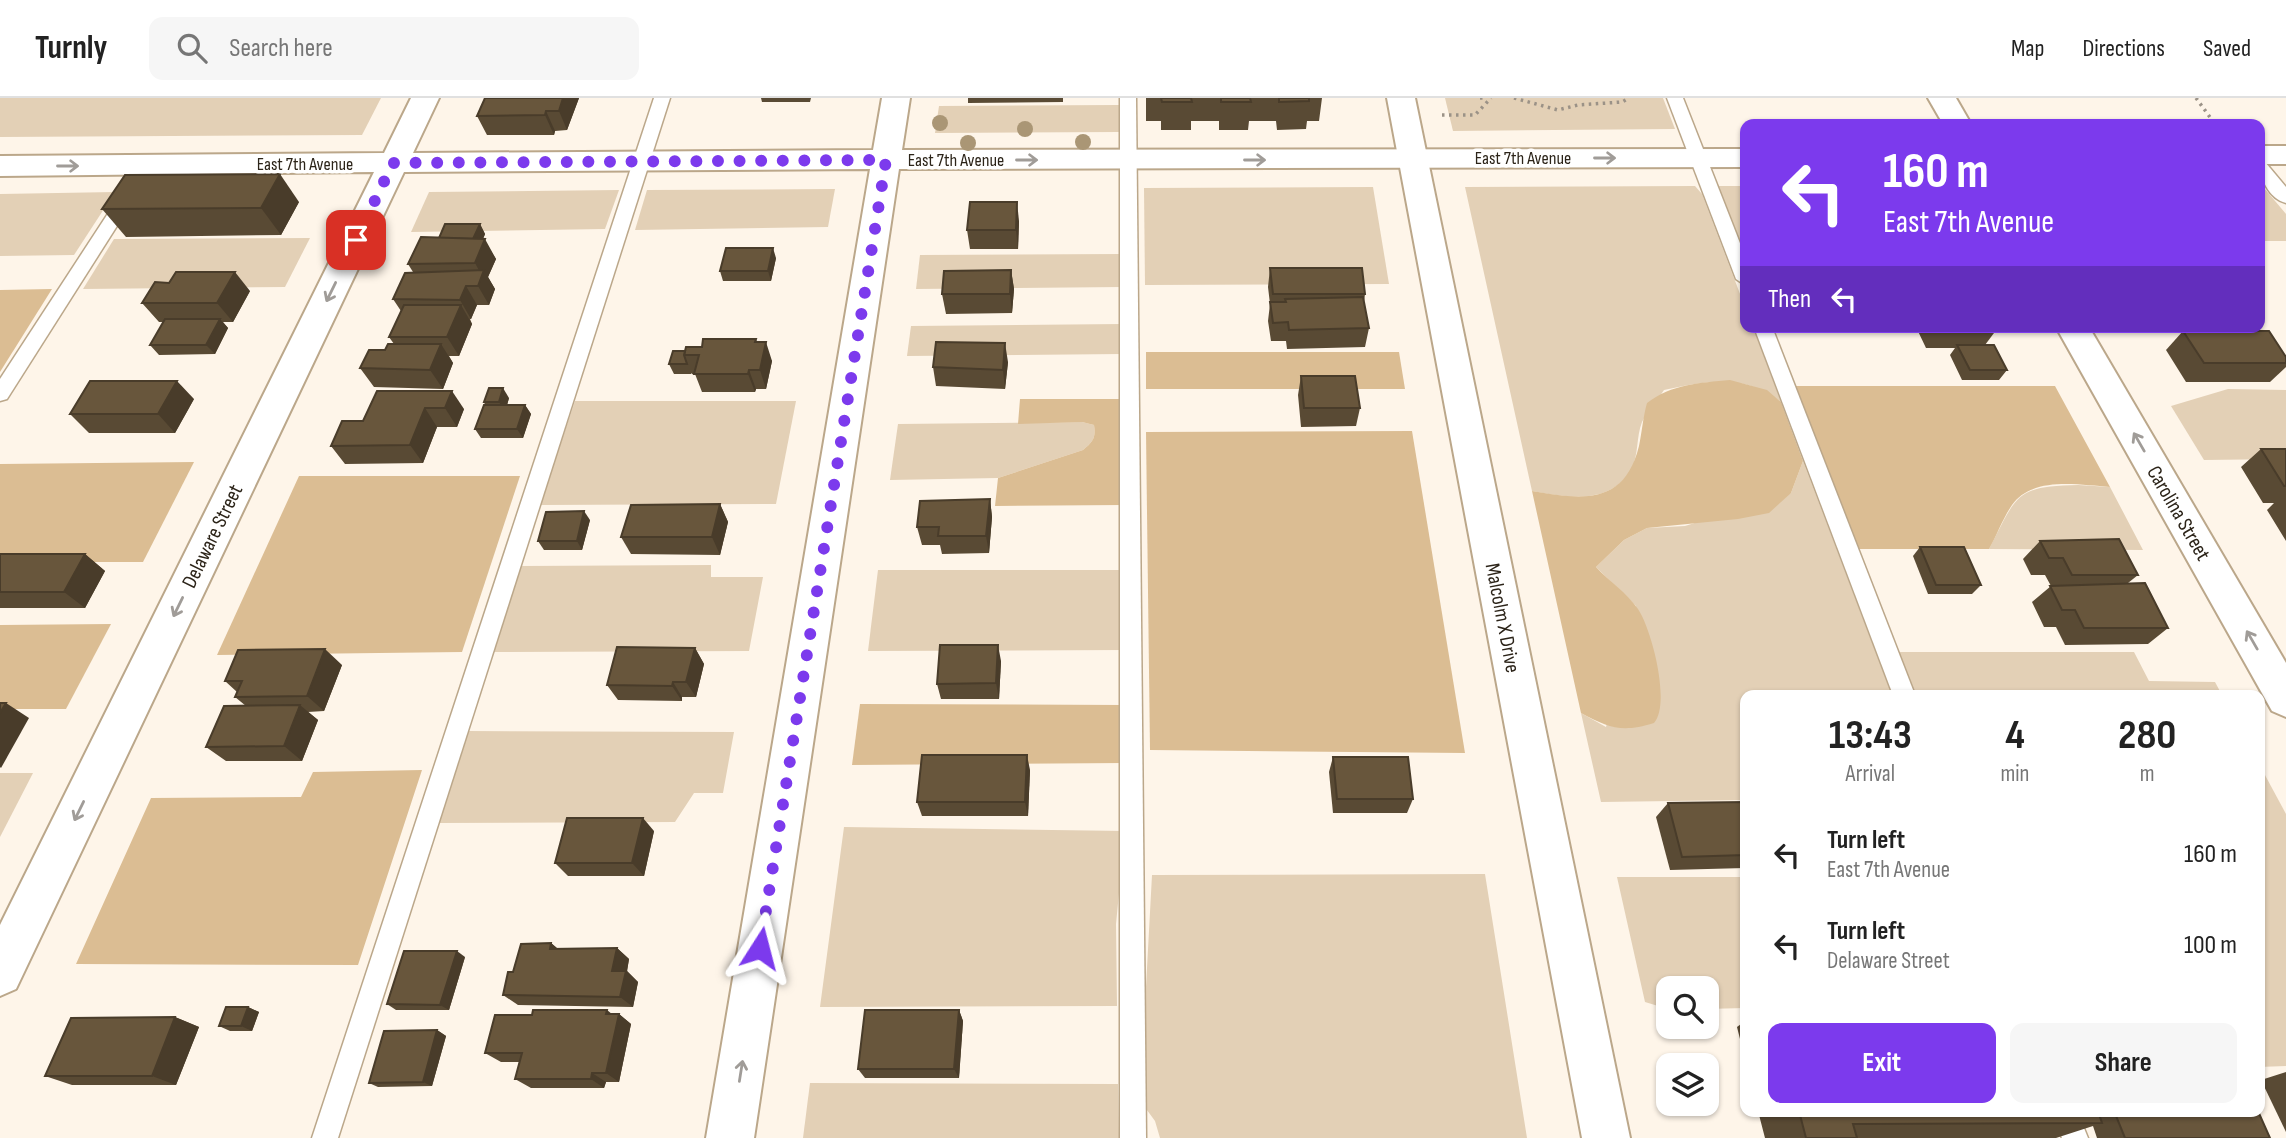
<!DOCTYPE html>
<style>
:root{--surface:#fff;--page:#f6f6f6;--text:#222;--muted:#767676;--line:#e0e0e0;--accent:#7c3aed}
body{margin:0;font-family:"Sofia Sans Condensed",sans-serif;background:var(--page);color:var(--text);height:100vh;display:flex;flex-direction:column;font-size:26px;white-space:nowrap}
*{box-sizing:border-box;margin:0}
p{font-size:23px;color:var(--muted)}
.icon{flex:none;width:38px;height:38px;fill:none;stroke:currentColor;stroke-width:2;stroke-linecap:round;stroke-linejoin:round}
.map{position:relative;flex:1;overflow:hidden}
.side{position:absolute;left:1740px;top:592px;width:525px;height:427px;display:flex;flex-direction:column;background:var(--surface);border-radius:14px;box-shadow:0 2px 5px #0004}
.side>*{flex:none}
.top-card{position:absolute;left:1740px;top:21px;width:525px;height:214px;border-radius:14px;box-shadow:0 2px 5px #0004;background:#7c3aed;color:#fff;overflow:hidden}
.fabs{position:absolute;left:1656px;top:878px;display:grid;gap:14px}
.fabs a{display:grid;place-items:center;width:63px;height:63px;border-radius:14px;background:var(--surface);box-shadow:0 2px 5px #0004;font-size:35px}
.pin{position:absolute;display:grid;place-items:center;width:60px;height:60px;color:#fff;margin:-30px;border-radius:14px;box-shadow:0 4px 10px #0006}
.me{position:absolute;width:77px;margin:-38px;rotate:9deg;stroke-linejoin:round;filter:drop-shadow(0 0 5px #0008)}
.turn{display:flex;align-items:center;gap:24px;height:147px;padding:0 28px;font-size:32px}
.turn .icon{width:91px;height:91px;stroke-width:2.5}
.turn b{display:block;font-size:49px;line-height:60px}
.then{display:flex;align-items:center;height:66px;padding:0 28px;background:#0003;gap:14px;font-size:26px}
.eta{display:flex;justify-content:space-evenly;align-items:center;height:119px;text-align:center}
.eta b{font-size:42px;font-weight:700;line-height:49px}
.primary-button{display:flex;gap:14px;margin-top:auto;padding:14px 28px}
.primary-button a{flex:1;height:80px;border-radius:14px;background:var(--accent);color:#fff;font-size:28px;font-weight:700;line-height:80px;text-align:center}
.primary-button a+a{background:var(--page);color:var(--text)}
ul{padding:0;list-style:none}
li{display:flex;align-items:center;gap:21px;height:91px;padding:0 28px}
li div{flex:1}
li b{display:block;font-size:26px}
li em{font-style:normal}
header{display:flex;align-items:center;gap:42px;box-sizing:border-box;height:98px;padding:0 35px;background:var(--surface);border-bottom:2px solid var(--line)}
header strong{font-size:33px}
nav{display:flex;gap:38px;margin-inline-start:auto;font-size:24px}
.search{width:490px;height:63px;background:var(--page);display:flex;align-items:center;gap:18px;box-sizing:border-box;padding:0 24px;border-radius:14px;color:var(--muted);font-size:26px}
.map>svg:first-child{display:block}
.green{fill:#e3d0b6}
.forest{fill:#dbbd93}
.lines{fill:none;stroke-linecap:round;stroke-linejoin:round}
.lane-casing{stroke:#bba78a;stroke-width:3}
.street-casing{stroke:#bba78a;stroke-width:4}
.secondary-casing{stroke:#bba78a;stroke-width:4}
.path{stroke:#9b9287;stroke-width:3.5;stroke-dasharray:2.5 4.5;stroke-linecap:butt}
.lane{fill:#fff;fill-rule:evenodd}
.street{fill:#fff;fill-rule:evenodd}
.secondary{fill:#fff;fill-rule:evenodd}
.tree{fill:#aa9675}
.wall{fill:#594a34}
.shaded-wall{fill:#493c2a}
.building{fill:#68563c;stroke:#493c2a;stroke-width:2}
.oneway{stroke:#a09c98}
.route{stroke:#7c3aed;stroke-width:12;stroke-dasharray:0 21.6}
.labels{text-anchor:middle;stroke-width:7;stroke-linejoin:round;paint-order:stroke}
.far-street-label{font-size:18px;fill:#2c2419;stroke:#fff}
.street-label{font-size:21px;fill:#2c2419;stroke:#fff}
</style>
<header>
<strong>Turnly</strong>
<div class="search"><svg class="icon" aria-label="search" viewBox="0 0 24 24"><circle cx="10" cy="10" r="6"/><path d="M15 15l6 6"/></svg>Search here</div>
<nav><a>Map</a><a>Directions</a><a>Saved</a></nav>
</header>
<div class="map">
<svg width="2286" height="1040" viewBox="0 0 2286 1040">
<rect width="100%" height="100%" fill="#fef5e9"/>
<g class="green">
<polygon points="0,0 381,0 362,37 0,39"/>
<polygon points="1445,0 1663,0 1675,31 1453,33"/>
<polygon points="1119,7 1119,34 935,35 939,8"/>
<polygon points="2259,84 2286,116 2286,143 2259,143"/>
<path d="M1695,88L1702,96L1745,209V229H1753L1781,304C1745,275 1705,283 1664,292C1657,303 1647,313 1642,324C1636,339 1639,357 1631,372C1609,408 1566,399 1532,393L1465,89Z"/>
<polygon points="1716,88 1745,88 1745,165"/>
<polygon points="1373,89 1389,186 1145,187 1144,90"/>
<polygon points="835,91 828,129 635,132 647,92"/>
<polygon points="619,92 605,131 411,134 429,94"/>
<polygon points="115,94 74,157 0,158 0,96"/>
<polygon points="310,140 285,189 83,191 114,141"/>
<polygon points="1122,156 1122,189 916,191 920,157"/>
<polygon points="1122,226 1122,256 907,258 911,228"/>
<polygon points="2228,291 2286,292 2286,361 2204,362 2171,308"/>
<polygon points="575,303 796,303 776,406 540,407"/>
<path d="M1082,324L1094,327C1096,340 1093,344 1083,352L998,380L890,382L898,326Z"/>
<polygon points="1803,363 1892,597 1745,597 1745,702 1601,704 1581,615 1606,629 1636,508 1596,469 1624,442 1647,430 1685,428 1791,395"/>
<path d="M2078,387L2110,389L2143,452L1989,451C2017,398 2014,388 2078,387Z"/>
<polygon points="711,467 711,479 763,479 749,553 493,554 521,468"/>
<polygon points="878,472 1123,472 1124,552 868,553"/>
<polygon points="1896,554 2134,554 2149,583 2215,584 2222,597 1913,597"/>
<polygon points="467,633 734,634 723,695 694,695 675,724 437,725"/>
<polygon points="2259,666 2286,716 2286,968 2259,969"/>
<polygon points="0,675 33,675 0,739"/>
<polygon points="844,729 1125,733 1116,826 1117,908 820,909"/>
<polygon points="1485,776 1527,1040 1160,1040 1155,1023 1144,1008 1141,982 1152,777"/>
<polygon points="1617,779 1745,779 1745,910 1706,911 1706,891 1668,891 1668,911 1645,904"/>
<polygon points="810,985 1118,986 1119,1040 803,1040"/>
</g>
<g class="forest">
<polygon points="52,191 0,274 0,192"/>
<polygon points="1146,254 1399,254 1405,291 1146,291"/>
<path d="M1730,282L1767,292L1781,304L1803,363L1791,395L1769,415L1738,421L1647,430L1624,442L1596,469C1609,483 1627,495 1638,511C1652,532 1671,606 1654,625C1622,635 1609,630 1581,615L1532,393C1580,401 1624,409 1639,348C1642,334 1643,319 1647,305C1672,286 1699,285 1730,282Z"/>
<path d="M1792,288H2055L2110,389C2079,387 2032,378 2012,407C2003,420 1997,437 1989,451H1854Z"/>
<path d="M1020,301H1122L1123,407L995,408L998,380L1083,352C1093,344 1096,340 1094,327L1082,324L1018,326Z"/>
<polygon points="1412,333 1465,655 1150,652 1146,334"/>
<polygon points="194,364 143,464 0,464 0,366"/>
<polygon points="299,378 520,378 462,554 217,557"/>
<polygon points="111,526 66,611 0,611 0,527"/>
<polygon points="860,606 1124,607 1125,665 852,667"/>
<polygon points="422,672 358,867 76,866 151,700 301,699 313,674"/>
</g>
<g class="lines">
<defs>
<g id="lane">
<polygon points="654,0 670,0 338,1040 312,1040"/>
<polygon points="1120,0 1136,0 1146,1040 1120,1040"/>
<polygon points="1667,0 1683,0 1745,158 1745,187 1736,181"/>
<path d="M2259,63L2265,64L2286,89V105C2269,101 2259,79 2259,63Z"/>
<polygon points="128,93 136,98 7,301 0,303 0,281 122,94"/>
<polygon points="1754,229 1772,229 1915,597 1893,597"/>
<polygon points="2051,1013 2077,1013 2088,1040 2062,1040"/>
</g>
<g id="street">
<polygon points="411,0 439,0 413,55 873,52 882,0 910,0 902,52 1745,51 1745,69 899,71 754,1040 706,1040 870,71 404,74 16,891 0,898 0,827 374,74 0,78 0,58 384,55"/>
<polygon points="1928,0 1956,0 1971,26 1943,26"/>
<rect x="2259" y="48" width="27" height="18"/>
<polygon points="2056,229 2089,229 2286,565 2286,619 2272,613"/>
</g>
<polygon id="secondary" points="1387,0 1415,0 1630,1040 1582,1040"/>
</defs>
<use href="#lane" class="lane-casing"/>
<use href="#street" class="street-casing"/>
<use href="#secondary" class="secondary-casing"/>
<g class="path">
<polyline points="1480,0 1487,0"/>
<polyline points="1514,0 1558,12 1578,7 1622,4 1629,0"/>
<polyline points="2196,0 2215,26"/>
<polyline points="1442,17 1475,17 1491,0"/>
</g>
<use href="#lane" class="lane"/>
<use href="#street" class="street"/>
<use href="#secondary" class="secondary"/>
</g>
<g class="tree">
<circle cx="940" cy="25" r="8"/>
<circle cx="1025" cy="31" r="8"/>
<circle cx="1083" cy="44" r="8"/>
<circle cx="968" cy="45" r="8"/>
</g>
<g class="wall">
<polygon points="579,0 567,32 555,33 554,37 487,37 477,18"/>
<polygon points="761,0 811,0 810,4 762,4"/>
<polygon points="968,0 1063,0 1063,4 968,5"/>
<polygon points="1146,0 1322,0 1319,23 1307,23 1306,31 1277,32 1276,23 1249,23 1248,32 1219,32 1219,23 1191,23 1191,32 1161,32 1161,23 1146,23"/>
<polygon points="299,104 281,137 126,139 102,111"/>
<polygon points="1019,123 1018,151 970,151 967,132"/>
<polygon points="480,126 485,136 483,141 496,161 488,179 495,191 489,207 477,207 471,221 470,221 472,226 459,258 449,258 453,265 443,291 374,289 360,270 394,246 389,239 401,213 393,201 413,174 408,166 439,140"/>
<polygon points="776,160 771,183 723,183 720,173"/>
<polygon points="1270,170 1365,196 1364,204 1369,230 1365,249 1287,251 1286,243 1271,243 1268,223 1270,206 1268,189"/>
<polygon points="1011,172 1014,191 1012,215 946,216 942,196"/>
<polygon points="250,193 233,224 223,224 228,230 215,256 159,257 150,247 164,224 159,224 142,205"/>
<polygon points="1916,229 1997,229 1997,231 1985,247 2007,272 1999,282 1962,282 1950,257 1955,250 1926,250"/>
<polygon points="2183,233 2286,259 2286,269 2270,284 2186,284 2166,252"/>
<polygon points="757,244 772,263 766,291 756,291 755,294 702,294 695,276 692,276 691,275 691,276 674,276 669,266 685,253 702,249"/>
<polygon points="1008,264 1005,291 936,288 933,269"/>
<polygon points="1301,278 1360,310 1356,328 1301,329 1298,297"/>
<polygon points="377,293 464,311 457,329 437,329 423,365 345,366 331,348 363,323"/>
<polygon points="509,300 507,307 525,307 531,316 523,340 481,340 475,331 485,307 484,304"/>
<polygon points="194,301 175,335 89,335 70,316"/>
<polygon points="2261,351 2286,351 2286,443 2267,412 2274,405 2263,405 2241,369"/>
<polygon points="990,401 992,419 989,455 942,456 940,447 922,447 917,429"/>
<polygon points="720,406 728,424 720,457 631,456 621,439"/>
<polygon points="590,422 582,452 544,452 538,443"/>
<polygon points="2040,443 2138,477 2128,485 2168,530 2148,546 2065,547 2056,529 2044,529 2032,504 2051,488 2045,477 2031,477 2023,461"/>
<polygon points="1920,449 1981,487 1972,496 1928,496 1913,458"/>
<polygon points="0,456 85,456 105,473 85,510 0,510"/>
<polygon points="695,550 704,566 696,599 682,599 682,603 618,602 607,587"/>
<polygon points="1001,563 999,601 941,601 937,586"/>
<polygon points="342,567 324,613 308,614 318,622 302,663 226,663 206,649 246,608 235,599 237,594 225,583"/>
<polygon points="1333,659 1413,701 1407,715 1333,715 1329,674"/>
<polygon points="1030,672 1028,718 922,718 917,704"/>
<polygon points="1745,704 1745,770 1670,772 1656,719 1668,705"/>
<polygon points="654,733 644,778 568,778 555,765"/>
<polygon points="551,845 558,851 617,850 629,861 627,873 638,884 633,909 518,907 503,897"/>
<polygon points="465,859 449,912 396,912 387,906"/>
<polygon points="248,909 259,914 252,933 230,933 219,928"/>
<polygon points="959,912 963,923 959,980 865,980 858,971"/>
<polygon points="619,916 631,926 619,984 606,984 604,990 531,990 515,981 520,964 501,964 485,955 532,917"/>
<polygon points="175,919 199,929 176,987 72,987 45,978"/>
<polygon points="1745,923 1745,961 1737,929"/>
<polygon points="437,932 446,938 432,988 378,989 369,985"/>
<polygon points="2286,974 2286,1034 2261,982"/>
<polygon points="1758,1013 2258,1013 2270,1040 2097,1040 2093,1028 2056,1040 1765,1040"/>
</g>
<g class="shaded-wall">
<polygon points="563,0 579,0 567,32 559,13"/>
<polygon points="546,13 555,33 554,37 545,17"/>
<polygon points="280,76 299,104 281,137 261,110"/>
<polygon points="1017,104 1019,123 1018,151 1016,132"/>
<polygon points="480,126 485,136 475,160 469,150"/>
<polygon points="485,141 496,161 488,179 495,191 489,207 478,188 482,178 475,165"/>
<polygon points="773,150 776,160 771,183 768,173"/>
<polygon points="1011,172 1014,191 1012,215 1010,196"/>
<polygon points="235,174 250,193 233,224 217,205"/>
<polygon points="466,188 477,207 471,221 460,202"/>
<polygon points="461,207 472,226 459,258 447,239"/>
<polygon points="220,221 228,230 215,256 206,247"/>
<polygon points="756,241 762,260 766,244 772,263 766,291 760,272 755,244"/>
<polygon points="1005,245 1008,264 1005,291 1003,272"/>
<polygon points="441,246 453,265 443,291 430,272"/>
<polygon points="749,272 756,291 755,294 748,276"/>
<polygon points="177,283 194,301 175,335 158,316"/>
<polygon points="503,290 509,300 505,314 499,304"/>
<polygon points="452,293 464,311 457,329 445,310"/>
<polygon points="525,307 531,316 523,340 517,331"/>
<polygon points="425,310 437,329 423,365 410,347"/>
<polygon points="990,401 992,419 989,455 986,438"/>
<polygon points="720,406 728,424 720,457 712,439"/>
<polygon points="584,413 590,422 582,452 577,443"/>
<polygon points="85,456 105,473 85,510 64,494"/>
<polygon points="998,547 1001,563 999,601 996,585"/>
<polygon points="695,550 704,566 696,599 686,584"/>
<polygon points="325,551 342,567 324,613 307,598"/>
<polygon points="673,584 682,599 682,603 672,588"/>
<polygon points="6,605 29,620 1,670 0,669 0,615"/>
<polygon points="300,607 318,622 302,663 284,648"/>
<polygon points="1027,657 1030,672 1028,718 1025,704"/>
<polygon points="643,720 654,733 644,778 632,765"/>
<polygon points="551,845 565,857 550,851"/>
<polygon points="617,850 629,861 627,873 638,884 633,909 620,899 612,873"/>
<polygon points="457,853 465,859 449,912 440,907"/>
<polygon points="248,909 259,914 252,933 241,928"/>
<polygon points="607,912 618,921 619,916 631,926 619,984 606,975"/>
<polygon points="959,912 963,923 959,980 954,971"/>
<polygon points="175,919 199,929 176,987 152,978"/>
<polygon points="437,932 446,938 432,988 423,984"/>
<polygon points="592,975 606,984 604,990 591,981"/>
</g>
<g class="building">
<polygon points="485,0 563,0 559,13 546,13 545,17 477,18"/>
<polygon points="1161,0 1191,0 1192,4 1162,4"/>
<polygon points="1221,0 1250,0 1251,4 1221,4"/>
<polygon points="1279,0 1309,0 1309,3 1279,4"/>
<polygon points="280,76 261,110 102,111 125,77"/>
<polygon points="970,104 1017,104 1016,132 967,132"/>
<polygon points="445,126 480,126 473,141 439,140"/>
<polygon points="421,139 485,141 475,165 408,166"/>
<polygon points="726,150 773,150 768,173 720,173"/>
<polygon points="1270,170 1362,170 1365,196 1273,196"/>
<polygon points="484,172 478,188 466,188 460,202 393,201 405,175"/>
<polygon points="1011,172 1010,196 942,196 944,173"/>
<polygon points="176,174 235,174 217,205 142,205 155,184 169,185"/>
<polygon points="1363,199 1369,230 1289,232 1288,224 1273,225 1270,204 1286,204 1285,201"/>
<polygon points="404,207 461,207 447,239 389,239"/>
<polygon points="165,221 220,221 206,247 150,247"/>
<polygon points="1939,229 1997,229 1997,231 1940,231"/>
<polygon points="2183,233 2269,233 2286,259 2286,265 2204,265"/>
<polygon points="703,241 756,241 755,244 766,244 760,272 749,272 748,276 694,276 699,257 684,257 686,249 702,249"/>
<polygon points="936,244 1005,245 1003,272 933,269"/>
<polygon points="388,246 441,246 430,272 360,270 369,252 385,252"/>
<polygon points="1957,247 1994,247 2007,272 1970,272"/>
<polygon points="673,253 685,253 684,257 687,266 669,266"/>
<polygon points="1301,278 1355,278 1360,310 1304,310"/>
<polygon points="90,283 177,283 158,316 70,316"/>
<polygon points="489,290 503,290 499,304 484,304"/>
<polygon points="377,293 452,293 445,310 425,310 410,347 331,348 342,323 363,323"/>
<polygon points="484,307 525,307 517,331 475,331"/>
<polygon points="2261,351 2286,351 2286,388 2284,388"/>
<polygon points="990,401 986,438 938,438 939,429 917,429 920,403"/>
<polygon points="720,406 712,439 621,439 631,407"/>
<polygon points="584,413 577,443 538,443 546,414"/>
<polygon points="2119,441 2138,477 2072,477 2063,460 2049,460 2040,443"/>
<polygon points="1920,449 1964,449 1981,487 1936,487"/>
<polygon points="0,456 85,456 64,494 0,494"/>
<polygon points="2145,485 2168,530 2084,530 2075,512 2062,512 2050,488"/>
<polygon points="940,547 998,547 996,585 937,586"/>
<polygon points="617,549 695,550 686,584 673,584 672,588 607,587"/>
<polygon points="325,551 307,598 235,599 242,583 225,583 238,552"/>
<polygon points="0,605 6,605 0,615"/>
<polygon points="300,607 284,648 206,649 224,608"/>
<polygon points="922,657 1027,657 1025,704 917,704"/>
<polygon points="1333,659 1408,659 1413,701 1337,701"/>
<polygon points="1745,704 1745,757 1682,759 1668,705"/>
<polygon points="567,720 643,720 632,765 555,765"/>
<polygon points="551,845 550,851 617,850 612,873 626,873 620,899 503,897 508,874 513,874 521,846"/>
<polygon points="404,853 457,853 440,907 387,906"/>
<polygon points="226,909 248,909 241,928 219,928"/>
<polygon points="533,912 607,912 606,916 619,916 606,975 592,975 591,981 515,981 522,955 485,955 495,917 532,917"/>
<polygon points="865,912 959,912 954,971 858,971"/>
<polygon points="175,919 152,978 45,978 71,920"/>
<polygon points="437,932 423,984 369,985 384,933"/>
<polygon points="1799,1013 2098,1013 2102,1025 1853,1026 1857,1040 1806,1040"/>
<polygon points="2114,1013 2258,1013 2270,1040 2125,1040"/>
</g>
<defs><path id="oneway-shaft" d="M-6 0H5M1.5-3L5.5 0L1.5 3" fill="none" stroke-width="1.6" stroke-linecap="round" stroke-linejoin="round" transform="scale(1.75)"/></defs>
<g class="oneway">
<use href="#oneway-shaft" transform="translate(1605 60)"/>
<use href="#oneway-shaft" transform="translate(1027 62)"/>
<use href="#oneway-shaft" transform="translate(1255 62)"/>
<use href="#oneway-shaft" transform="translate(68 68)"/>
<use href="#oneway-shaft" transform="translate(331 194) rotate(116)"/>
<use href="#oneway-shaft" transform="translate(2139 344) rotate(-120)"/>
<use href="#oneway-shaft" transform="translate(178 509) rotate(116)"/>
<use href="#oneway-shaft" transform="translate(2252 542) rotate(-120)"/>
<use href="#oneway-shaft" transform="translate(79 713) rotate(116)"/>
<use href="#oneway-shaft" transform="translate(741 973) rotate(-81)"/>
</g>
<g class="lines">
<polyline class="route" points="356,142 393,65 886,62 760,850"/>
</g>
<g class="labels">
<g class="far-street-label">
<text x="1523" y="66">East 7th Avenue</text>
<text x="956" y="68">East 7th Avenue</text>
<text x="305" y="72">East 7th Avenue</text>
</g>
<g class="street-label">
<text transform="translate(2179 415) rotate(60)" y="7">Carolina Street</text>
<text transform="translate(212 438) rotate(-64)" y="7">Delaware Street</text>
<text transform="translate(1503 520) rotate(79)" y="7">Malcolm X Drive</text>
</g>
</g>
</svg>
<div class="fabs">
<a><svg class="icon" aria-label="search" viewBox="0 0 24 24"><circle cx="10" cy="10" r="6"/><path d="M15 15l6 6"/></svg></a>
<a><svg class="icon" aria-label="layers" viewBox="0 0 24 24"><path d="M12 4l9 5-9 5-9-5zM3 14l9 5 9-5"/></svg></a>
</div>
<div class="pin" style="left:356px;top:142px;background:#d93025"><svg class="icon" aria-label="arrive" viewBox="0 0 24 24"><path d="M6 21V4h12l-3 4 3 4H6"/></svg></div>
<svg class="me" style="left:760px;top:850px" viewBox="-20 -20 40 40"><path d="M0-17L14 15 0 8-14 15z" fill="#7c3aed" stroke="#fff" stroke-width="4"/></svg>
<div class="top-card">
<div class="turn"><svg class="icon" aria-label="left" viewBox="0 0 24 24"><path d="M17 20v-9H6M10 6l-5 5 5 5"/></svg><div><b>160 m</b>East 7th Avenue</div></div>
<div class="then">Then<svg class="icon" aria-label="left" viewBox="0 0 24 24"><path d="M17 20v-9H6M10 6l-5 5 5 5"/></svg></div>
</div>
<section class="side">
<div class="eta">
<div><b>13:43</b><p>Arrival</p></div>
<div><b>4</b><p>min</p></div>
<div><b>280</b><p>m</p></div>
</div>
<ul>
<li><svg class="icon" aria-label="left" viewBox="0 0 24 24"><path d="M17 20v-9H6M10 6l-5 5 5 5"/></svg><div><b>Turn left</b><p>East 7th Avenue</p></div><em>160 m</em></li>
<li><svg class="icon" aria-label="left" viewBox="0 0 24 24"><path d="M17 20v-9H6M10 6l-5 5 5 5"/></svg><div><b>Turn left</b><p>Delaware Street</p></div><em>100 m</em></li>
</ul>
<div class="primary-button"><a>Exit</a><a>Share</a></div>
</section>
</div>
